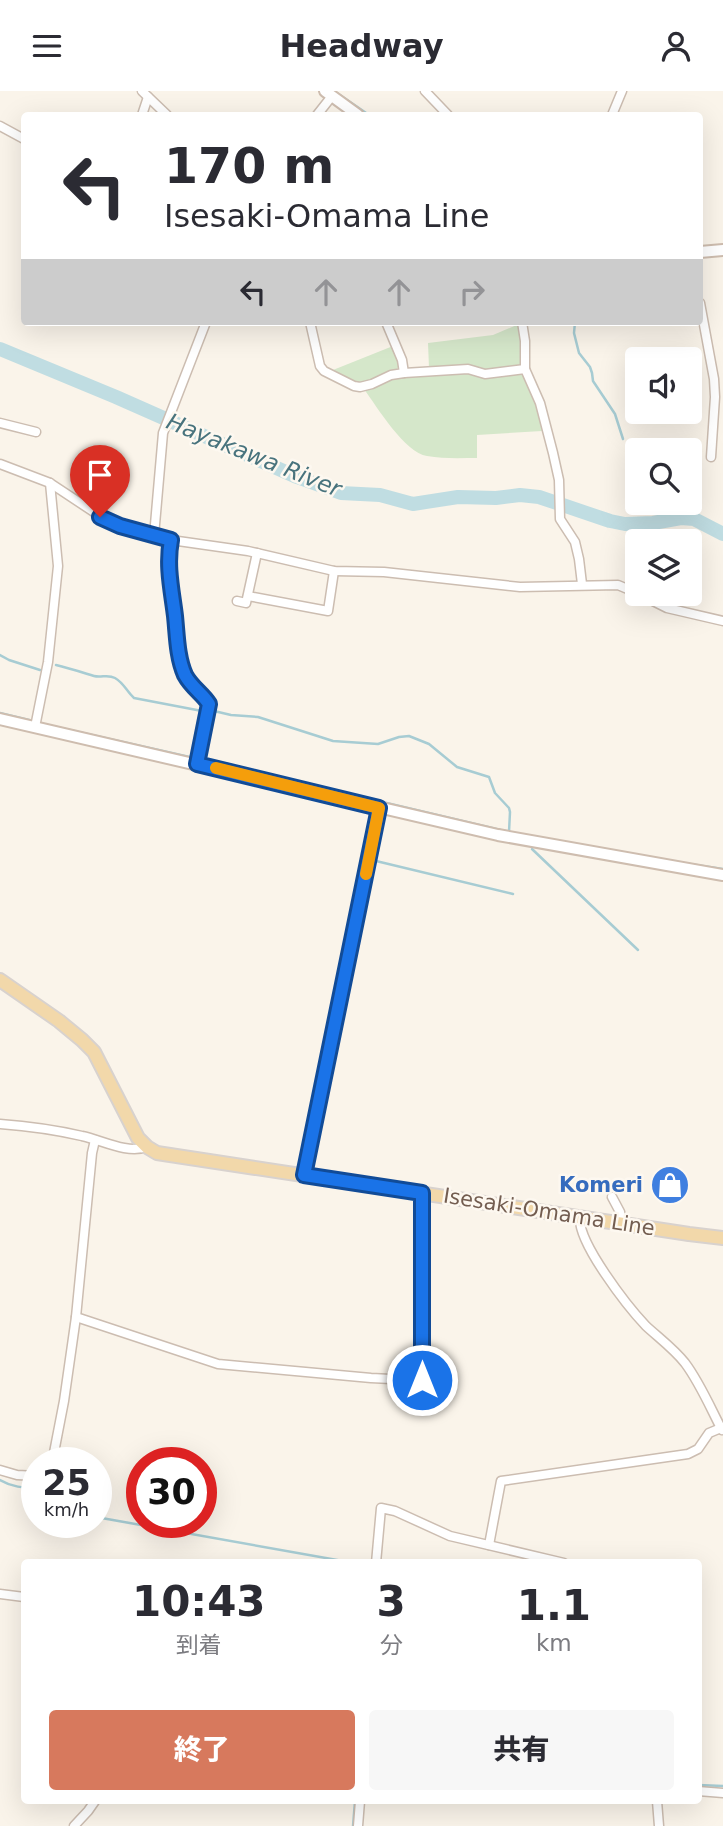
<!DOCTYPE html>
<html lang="ja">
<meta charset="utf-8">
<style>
:root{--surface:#fff;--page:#f7f7f7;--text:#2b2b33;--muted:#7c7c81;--accent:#d7795d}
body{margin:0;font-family:"DejaVu Sans","Noto Sans JP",sans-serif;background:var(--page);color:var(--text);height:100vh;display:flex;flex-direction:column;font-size:26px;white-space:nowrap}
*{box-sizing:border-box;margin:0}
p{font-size:23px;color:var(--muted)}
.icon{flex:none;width:38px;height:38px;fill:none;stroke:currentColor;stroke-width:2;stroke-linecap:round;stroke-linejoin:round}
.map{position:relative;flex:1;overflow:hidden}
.drawer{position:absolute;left:21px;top:1468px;width:681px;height:245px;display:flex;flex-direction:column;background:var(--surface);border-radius:7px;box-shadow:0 7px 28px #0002}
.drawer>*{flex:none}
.hud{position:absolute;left:21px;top:21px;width:682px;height:214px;border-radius:7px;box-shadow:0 7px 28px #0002;background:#fff;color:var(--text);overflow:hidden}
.fabs{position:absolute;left:625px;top:256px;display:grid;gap:14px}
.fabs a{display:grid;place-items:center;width:77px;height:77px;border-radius:7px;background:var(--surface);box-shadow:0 7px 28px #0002;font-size:35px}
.speed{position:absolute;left:21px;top:1356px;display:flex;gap:14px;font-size:35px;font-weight:700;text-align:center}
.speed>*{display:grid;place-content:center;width:91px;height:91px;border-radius:50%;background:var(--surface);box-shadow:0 7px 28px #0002;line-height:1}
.speed small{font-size:18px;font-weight:400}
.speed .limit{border:10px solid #d22;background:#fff;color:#111}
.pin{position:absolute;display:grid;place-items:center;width:60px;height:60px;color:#fff;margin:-72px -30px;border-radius:50% 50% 50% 0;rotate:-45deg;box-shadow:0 0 7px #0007}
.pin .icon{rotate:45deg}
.me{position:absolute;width:77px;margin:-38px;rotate:0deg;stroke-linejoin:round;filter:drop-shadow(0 0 5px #0008)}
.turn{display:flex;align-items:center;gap:24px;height:147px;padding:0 28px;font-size:32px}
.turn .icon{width:91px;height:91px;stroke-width:2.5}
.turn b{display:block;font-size:49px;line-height:60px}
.lanes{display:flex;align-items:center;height:66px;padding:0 28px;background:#0003;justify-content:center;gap:35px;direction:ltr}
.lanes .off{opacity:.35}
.eta{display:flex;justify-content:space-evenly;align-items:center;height:119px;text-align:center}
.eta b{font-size:42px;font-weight:800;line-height:49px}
.button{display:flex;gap:14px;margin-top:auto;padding:14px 28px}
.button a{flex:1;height:80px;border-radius:7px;background:var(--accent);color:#fff;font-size:28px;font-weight:800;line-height:80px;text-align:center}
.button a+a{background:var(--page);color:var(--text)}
header{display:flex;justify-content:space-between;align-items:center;height:91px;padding:0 28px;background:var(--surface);font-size:32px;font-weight:800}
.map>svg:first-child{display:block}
.green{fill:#d5e7ca}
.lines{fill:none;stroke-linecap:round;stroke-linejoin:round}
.stream{stroke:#a7ccd3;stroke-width:2.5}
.river{stroke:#c0dde2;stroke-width:14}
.street-casing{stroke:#ccbdb1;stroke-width:11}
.secondary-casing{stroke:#cebdaf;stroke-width:14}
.primary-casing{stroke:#d8d2ce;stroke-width:16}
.street{stroke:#fff;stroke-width:8}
.secondary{stroke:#fff;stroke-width:10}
.primary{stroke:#f2d8aa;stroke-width:12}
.route-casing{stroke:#114b97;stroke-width:18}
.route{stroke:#1a73e8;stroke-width:12}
.slow{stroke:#f59e0b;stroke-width:12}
.labels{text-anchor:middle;stroke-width:5;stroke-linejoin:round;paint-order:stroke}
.shop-label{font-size:21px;font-weight:bold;fill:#366cbe;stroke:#fdf8f0;text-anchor:end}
.street-label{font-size:21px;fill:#735d50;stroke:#fdf8f0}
.water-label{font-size:23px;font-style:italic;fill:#48737d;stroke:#fdf8f0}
</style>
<header><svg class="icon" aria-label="menu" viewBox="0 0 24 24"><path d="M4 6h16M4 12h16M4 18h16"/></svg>Headway<svg class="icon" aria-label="person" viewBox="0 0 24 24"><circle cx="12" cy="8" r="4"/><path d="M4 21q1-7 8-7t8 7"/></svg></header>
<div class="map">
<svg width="723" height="1735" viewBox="0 0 723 1735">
<rect width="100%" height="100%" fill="#faf4ea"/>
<g class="green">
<polygon points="519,233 522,249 521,274 520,275 487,281 429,277 428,252 493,244"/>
<path d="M393,255L400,274C393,284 372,294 359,292C351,292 341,283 333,279Z"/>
<path d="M465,281L489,287L523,282L535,310L542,340L477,344V367C461,367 443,368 427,365C405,362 377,316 364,298L393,286Z"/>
</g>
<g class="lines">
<g class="stream">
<polyline points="337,2 369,24"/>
<polyline points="575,231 574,242 579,262 590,276 592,282 593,290 615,323 623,348"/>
<polyline points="677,411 691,422 694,428"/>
<polyline points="0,564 9,569 40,579"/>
<path d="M56,574C69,577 81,581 94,585C101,587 108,583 115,587C124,592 127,601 134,607L202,620"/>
<polyline points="0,622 33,630"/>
<polyline points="43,633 194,667"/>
<polyline points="205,669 509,741 510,721 509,717 495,702 489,686 457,676 429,653 409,645 399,646 378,653 333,650 258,626 231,624 214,620"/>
<polyline points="532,758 638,859"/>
<polyline points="376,770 513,803"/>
<polyline points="683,772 723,778"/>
<path d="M0,1389C12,1396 23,1397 37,1397"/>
<polyline points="96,1426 354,1472"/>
<polyline points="698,1694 723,1695"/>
<polyline points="353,1735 355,1710"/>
</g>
<polyline class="river" points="0,258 116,306 297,386 341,402 380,404 413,413 458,406 496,407 520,404 539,406 610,430 625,433 653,432 681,427 694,428 723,443"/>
<defs>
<g id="street">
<polyline points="142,0 167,24"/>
<polyline points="425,0 448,24"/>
<polyline points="142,24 148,6"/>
<polyline points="317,24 332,5"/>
<polyline points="612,24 622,0"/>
<polyline points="0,35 24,48"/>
<polyline points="700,212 714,288 715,306 711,366"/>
<polyline points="310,231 320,275 324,280 354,295 360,296 372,293 391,284 404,282 468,278 485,283 525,278"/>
<polyline points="386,231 402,269 404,282"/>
<polyline points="522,231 525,250 525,278 540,312 553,362 559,389 560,428 575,451 579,468 582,493"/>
<polyline points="0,332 36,341"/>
<polyline points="0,373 50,392 109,431 171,449 248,460 334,480 384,481 520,496 618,494 637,502"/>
<polyline points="154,445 163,342 206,231"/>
<path d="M171,449C166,477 173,504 176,531C177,548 178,568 185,584C191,597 204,603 209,613L197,673"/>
<polyline points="637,502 667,517 723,530"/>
<polyline points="248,505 328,520 334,480"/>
<polyline points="237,510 246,512 257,462"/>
<polyline points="35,636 48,571 58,475 50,392"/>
<path d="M0,1033C27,1035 56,1039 82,1045C102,1049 126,1063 147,1056"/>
<polyline points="304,1084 379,717"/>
<polyline points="612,1106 620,1121 622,1132"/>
<path d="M580,1126C577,1151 628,1216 646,1235C659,1247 674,1258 685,1272C700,1292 710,1316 722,1339"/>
<polyline points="76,1226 218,1273 371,1287 451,1291"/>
<polyline points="422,1289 422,1102"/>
<polyline points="52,1372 64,1310 76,1226 92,1062 95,1049"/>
<polyline points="0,1379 17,1384 37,1385"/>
<polyline points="489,1454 501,1390 688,1363 698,1358 709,1342 721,1337"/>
<polyline points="376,1472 381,1417 395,1420 450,1445 564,1472"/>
<polyline points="0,1503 24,1506"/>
<polyline points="698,1700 723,1702"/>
<polyline points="657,1710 659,1735"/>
<polyline points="74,1735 88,1720 95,1710"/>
<polyline points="358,1735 360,1710"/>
</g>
<g id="secondary">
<polyline points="325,0 358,24"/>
<polyline points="700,161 723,159"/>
<polyline points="0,628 498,744 723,784"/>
</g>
<polyline id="primary" points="0,889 59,930 82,949 94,961 138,1047 147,1056 157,1062 689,1143 723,1147"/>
</defs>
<use href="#street" class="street-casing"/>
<use href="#secondary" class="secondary-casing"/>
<use href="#primary" class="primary-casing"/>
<use href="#street" class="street"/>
<use href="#secondary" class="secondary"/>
<use href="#primary" class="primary"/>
</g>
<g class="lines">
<defs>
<path id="route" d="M100,426L120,435L171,449C166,475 172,500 175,525C177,544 177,566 185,584C192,597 203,603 209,613L197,673L379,717L304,1084L422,1102V1289"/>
</defs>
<use href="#route" class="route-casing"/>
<use href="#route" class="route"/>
<polyline class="slow" points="216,677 379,717 366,783"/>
</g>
<defs>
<symbol id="shop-disc" viewBox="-11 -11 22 22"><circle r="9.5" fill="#3f7fe0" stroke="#fdf8f0"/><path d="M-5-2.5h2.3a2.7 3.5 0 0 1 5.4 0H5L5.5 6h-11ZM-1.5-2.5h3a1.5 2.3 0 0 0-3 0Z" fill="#fff"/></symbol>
</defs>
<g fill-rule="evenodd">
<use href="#shop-disc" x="648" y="1072" width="44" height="44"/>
</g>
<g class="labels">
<g class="shop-label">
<text x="643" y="1101">Komeri</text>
</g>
<g class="street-label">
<text transform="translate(549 1121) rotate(9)" y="7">Isesaki-Omama Line</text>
</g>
<g class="water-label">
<text transform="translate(254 364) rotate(22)" y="8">Hayakawa River</text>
</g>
</g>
</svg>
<div class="fabs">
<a><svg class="icon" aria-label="sound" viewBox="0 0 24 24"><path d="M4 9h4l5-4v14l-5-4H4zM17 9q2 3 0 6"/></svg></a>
<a><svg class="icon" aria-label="search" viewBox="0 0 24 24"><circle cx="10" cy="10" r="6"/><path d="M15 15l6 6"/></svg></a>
<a><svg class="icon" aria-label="layers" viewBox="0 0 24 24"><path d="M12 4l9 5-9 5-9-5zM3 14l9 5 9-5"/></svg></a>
</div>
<div class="speed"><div>25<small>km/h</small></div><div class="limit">30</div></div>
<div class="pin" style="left:100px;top:426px;background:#d93025"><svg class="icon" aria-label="arrive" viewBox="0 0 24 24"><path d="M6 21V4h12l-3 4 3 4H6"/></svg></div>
<svg class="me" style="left:422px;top:1289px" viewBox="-20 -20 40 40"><circle r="17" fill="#1a73e8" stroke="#fff" stroke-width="3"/><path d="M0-11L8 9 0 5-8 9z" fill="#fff"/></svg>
<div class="hud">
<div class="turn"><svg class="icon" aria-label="left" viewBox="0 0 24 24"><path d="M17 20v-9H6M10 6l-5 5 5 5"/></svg><div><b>170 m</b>Isesaki-Omama Line</div></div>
<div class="lanes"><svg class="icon" aria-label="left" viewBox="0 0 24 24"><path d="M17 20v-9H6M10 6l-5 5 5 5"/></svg><svg class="icon off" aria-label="ahead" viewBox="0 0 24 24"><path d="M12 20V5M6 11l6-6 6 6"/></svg><svg class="icon off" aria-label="ahead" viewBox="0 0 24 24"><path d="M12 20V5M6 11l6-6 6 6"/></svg><svg class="icon off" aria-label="right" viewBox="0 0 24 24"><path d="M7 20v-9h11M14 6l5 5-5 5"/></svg></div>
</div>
<section class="drawer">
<div class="eta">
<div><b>10:43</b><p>到着</p></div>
<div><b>3</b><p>分</p></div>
<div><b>1.1</b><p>km</p></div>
</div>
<div class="button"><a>終了</a><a>共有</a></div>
</section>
</div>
